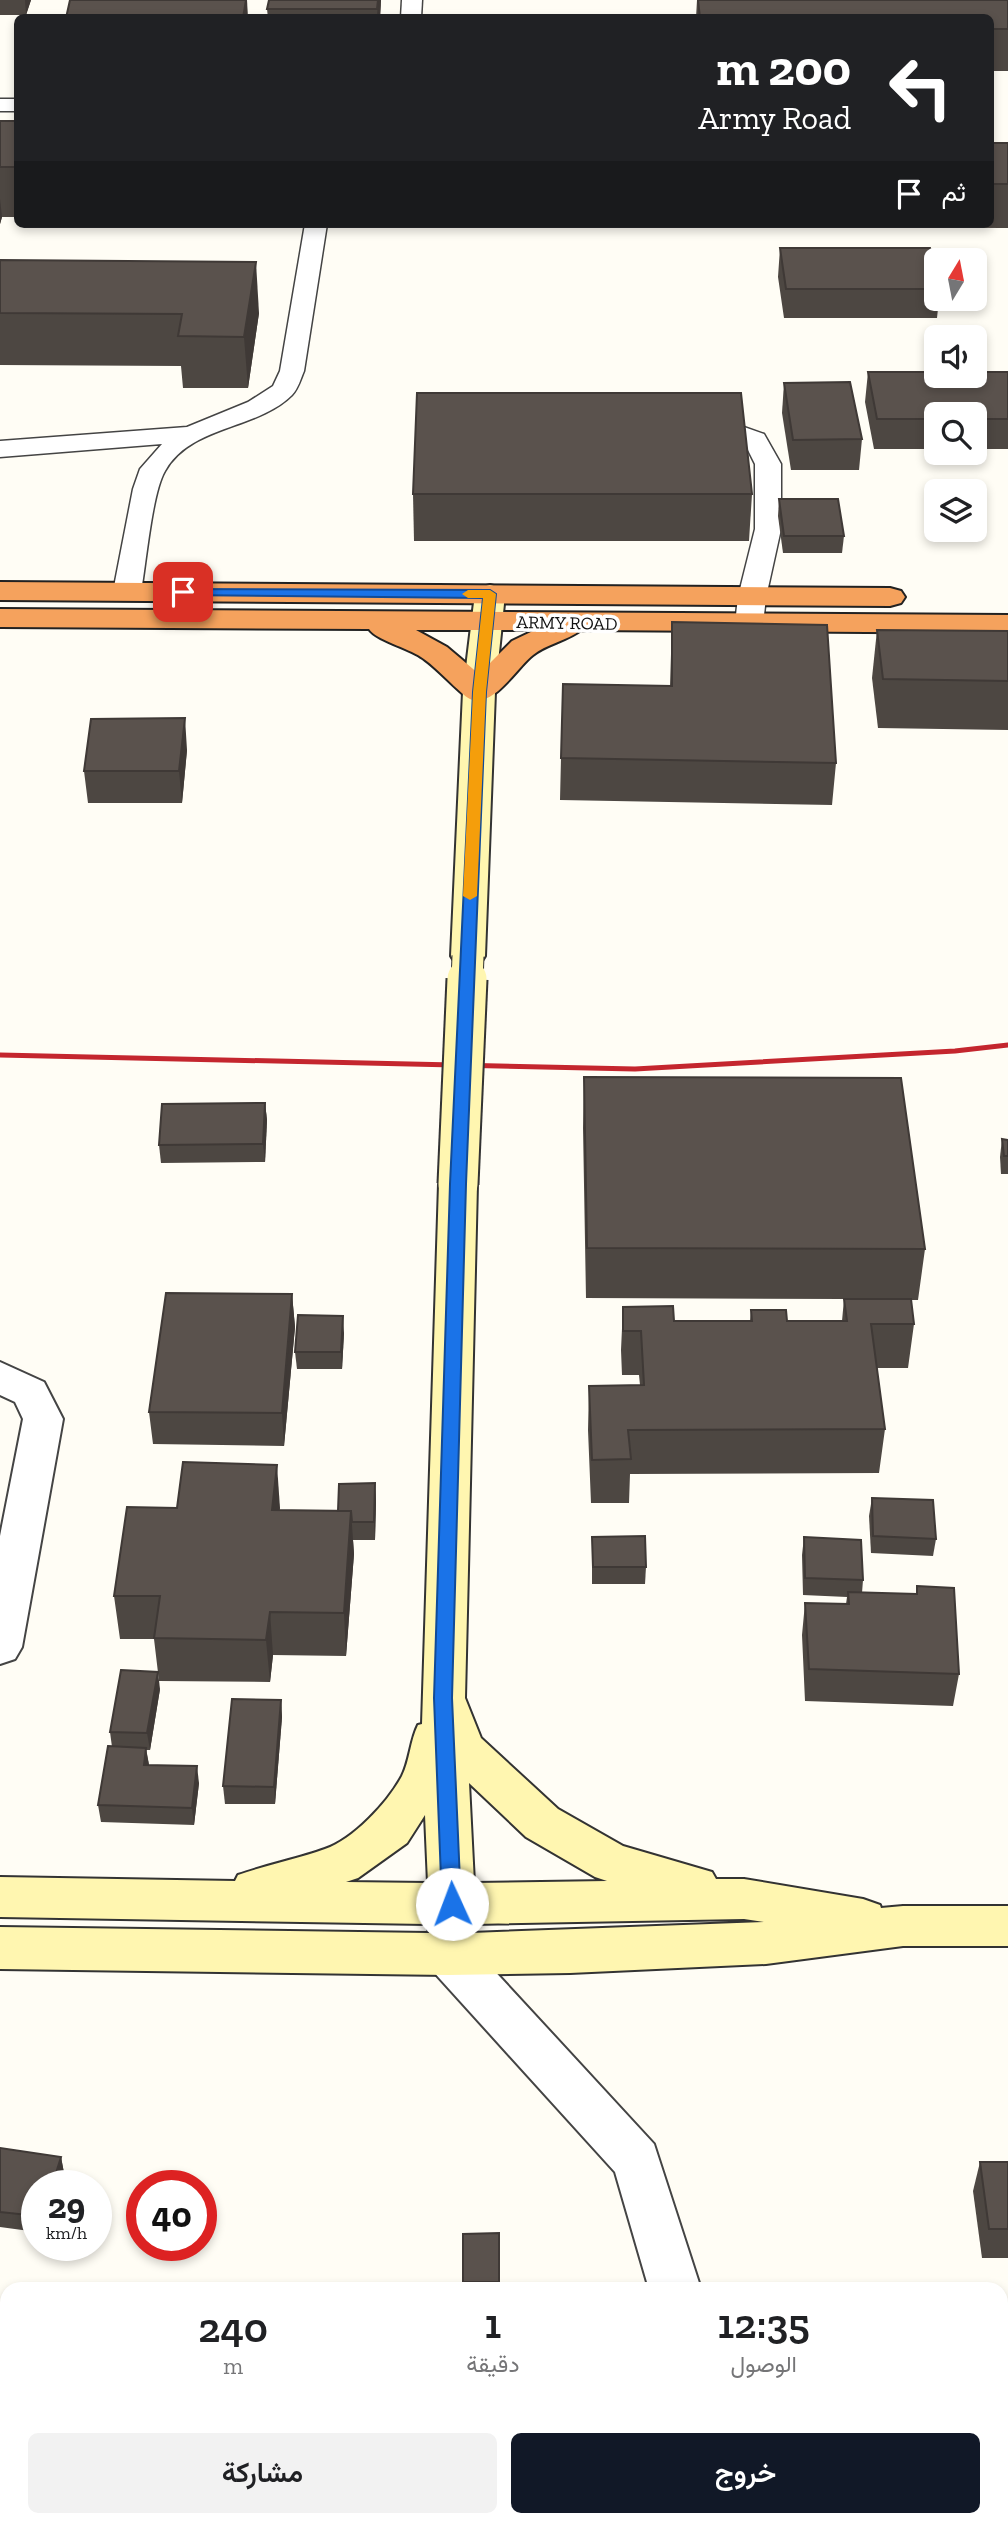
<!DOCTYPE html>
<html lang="ar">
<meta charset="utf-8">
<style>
:root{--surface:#fff;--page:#f2f2f2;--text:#202124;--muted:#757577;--accent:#111827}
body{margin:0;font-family:"Zilla Slab",Vazirmatn,serif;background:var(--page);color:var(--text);direction:rtl;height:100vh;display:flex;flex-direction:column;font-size:26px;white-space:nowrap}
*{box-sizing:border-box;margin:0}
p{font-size:23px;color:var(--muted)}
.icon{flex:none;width:38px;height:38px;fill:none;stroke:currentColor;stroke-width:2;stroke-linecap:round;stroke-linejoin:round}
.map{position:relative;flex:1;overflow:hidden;direction:ltr}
.sheet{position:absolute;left:0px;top:2282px;width:1008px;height:245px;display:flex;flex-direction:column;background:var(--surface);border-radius:21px 21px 0 0;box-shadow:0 4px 10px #0003;direction:rtl}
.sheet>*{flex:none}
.top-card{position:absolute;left:14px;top:14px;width:980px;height:214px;border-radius:10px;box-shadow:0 4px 10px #0003;direction:rtl;background:#202124;color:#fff;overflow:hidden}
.needle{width:46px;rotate:10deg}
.fabs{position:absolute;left:924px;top:248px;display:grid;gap:14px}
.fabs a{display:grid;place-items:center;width:63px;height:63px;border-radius:10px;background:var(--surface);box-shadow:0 4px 10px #0003;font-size:35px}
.speed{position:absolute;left:21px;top:2170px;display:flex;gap:14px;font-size:35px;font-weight:700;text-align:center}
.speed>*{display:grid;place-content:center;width:91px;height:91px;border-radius:50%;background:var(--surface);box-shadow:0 4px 10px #0003;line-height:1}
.speed small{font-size:18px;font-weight:400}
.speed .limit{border:10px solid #d22;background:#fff;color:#111}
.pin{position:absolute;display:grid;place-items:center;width:60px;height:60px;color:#fff;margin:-30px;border-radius:14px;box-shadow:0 4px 10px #0006}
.me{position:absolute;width:77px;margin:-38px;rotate:358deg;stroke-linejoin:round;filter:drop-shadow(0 0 5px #0008)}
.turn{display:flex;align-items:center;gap:24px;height:147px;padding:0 28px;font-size:32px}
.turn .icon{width:91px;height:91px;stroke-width:2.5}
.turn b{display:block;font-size:49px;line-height:60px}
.then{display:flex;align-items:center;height:66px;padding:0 28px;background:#0003;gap:14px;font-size:26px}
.eta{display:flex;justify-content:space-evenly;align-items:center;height:119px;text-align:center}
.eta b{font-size:42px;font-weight:600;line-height:49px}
.cta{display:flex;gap:14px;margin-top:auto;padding:14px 28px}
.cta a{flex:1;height:80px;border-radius:10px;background:var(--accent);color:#fff;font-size:28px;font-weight:600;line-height:80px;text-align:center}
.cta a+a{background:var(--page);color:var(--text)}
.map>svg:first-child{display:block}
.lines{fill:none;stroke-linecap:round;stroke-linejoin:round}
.lane-casing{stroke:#444;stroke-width:3}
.street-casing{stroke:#444;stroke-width:4}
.secondary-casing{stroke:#333;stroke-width:4}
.highway-casing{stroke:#222;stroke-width:4}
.lane{fill:#fff;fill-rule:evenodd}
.street{fill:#fff;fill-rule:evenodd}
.secondary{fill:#fff6b0;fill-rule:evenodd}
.highway{fill:#f5a25d;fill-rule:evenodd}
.rail{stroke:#c4262e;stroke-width:5}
.secondary-bridge-far1-casing{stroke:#333;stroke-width:33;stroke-linecap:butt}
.secondary-bridge-casing{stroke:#333;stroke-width:43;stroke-linecap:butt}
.secondary-bridge-far1{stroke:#fff6b0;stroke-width:31}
.secondary-bridge{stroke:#fff6b0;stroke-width:39}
.wall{fill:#4d4742}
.shaded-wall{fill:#3f3936}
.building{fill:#5a524d;stroke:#3f3936;stroke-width:2}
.route{fill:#1a73e8;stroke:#114b97;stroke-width:2}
.slow{fill:#f59e0b}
.labels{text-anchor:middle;stroke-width:7;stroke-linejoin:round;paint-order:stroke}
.far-street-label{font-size:18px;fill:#111;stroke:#fff}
</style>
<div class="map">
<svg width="1008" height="2527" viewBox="0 0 1008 2527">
<rect width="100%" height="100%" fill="#fffdf5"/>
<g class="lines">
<defs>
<g id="lane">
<polygon points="402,0 422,0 421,18 401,18"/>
<rect x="0" y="99" width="18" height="12"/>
<path d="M305,224H327L304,371C301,378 298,389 292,395C257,430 191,425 165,471C152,493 146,564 141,592L137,598L127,600L117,598L113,592L133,489L140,469L162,444L0,457V441L187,427L248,402L273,386L280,371Z"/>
<polygon points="698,418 727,421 764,434 781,464 781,529 766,597 763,624 759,630 749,632 739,630 735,624 738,597 755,529 755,464 745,444 723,436 689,431 685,426 689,421"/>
</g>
<g id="street">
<polygon points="0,1362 44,1382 63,1419 22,1647 15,1659 0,1664 0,1536 23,1419 15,1402 0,1395"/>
<polygon points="448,1933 465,1939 654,2144 701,2289 649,2289 615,2172 431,1969 424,1954 431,1939"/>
<polygon points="720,2520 774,2520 776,2527 722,2527"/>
</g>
<g id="secondary">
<polygon points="490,585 501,588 505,594 495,692 485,956 480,964 468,967 456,964 451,956 463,692 475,594 479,588"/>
<path d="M458,1171L471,1175L477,1184L465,1698L481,1738L558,1809L623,1846L712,1872L716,1879H744L863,1899L880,1905L881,1908L903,1906H1008V1946H903L766,1964L570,1973L448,1975L0,1969V1927L429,1933L427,1924L0,1917V1877L235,1881L238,1875C266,1865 297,1859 325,1849C354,1839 388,1802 402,1776C410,1760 410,1741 418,1725L422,1724L439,1184L445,1175ZM469,1783L526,1837L595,1877L607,1881L474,1883ZM425,1815L428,1883L346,1882L358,1878L407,1843ZM744,1919L764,1922L471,1933L474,1924Z"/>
</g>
<g id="highway">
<polygon points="0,582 890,588 901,591 905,597 901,603 890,606 0,600"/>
<path d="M0,609L1008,615V633L581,630C567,641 546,644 533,655C517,667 493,709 470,699C460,694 436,666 421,657C408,648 376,640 369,629L0,627ZM416,630H535L512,641L479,674L447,647Z"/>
</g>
</defs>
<use href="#lane" class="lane-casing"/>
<use href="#street" class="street-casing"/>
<use href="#secondary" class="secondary-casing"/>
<use href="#highway" class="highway-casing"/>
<use href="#lane" class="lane"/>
<use href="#street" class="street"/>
<use href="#secondary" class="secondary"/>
<use href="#highway" class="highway"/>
<polyline class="rail" points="0,1055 635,1069 955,1051 1008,1045"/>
<defs>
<polyline id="secondary-bridge-far1" points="467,981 468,956"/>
<polyline id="secondary-bridge" points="458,1184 467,979"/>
</defs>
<use href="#secondary-bridge-far1" class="secondary-bridge-far1-casing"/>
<use href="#secondary-bridge" class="secondary-bridge-casing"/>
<use href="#secondary-bridge-far1" class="secondary-bridge-far1"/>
<use href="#secondary-bridge" class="secondary-bridge"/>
</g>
<g class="wall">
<polygon points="0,0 31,0 26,15 0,15"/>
<polygon points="381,0 380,18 268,18 267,9"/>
<polygon points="697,0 1008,0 1008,71 990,71 990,18 696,18"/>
<polygon points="0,121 18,121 18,217 2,217 0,224"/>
<polygon points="990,143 1008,143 1008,228 643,227 643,224 990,224"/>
<polygon points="780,248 936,273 936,299 939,299 937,318 784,318 778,277"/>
<polygon points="0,260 259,313 248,388 183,388 181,366 0,365"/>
<polygon points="868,372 1008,372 1008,449 975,449 975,415 936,415 936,449 874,449 865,402"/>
<polygon points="784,383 862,439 859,470 791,470 782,413"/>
<polygon points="413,494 752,494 749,541 414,541"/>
<polygon points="779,499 844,536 842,553 783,553 778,516"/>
<polygon points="672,622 836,763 832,805 560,800 561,758 670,686"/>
<polygon points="877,630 1008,631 1008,730 878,728 872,678"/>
<polygon points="187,750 182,803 88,803 84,771"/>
<polygon points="584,1077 925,1249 918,1300 911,1300 914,1324 908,1368 877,1368 885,1429 879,1473 630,1474 629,1503 591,1503 588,1430 589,1386 640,1385 639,1375 622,1375 621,1350 623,1307 674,1321 750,1321 751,1310 787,1321 842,1321 844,1299 586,1298 583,1128"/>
<polygon points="265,1103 267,1120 265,1162 161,1163 159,1145"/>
<polygon points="1002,1139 1008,1140 1008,1174 1001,1174 1000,1157"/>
<polygon points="292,1294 295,1327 284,1446 153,1444 149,1412"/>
<polygon points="344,1333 342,1369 297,1369 295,1352"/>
<polygon points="375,1483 376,1501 375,1540 353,1540 354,1554 346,1656 273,1655 270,1682 159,1681 154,1639 120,1639 114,1596 280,1510 338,1511"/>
<polygon points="872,1498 936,1539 933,1556 871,1553 869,1516"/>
<polygon points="592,1537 646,1567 645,1584 592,1584"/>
<polygon points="804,1537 863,1580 862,1593 916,1594 917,1586 959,1674 953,1706 805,1701 802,1635 805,1603 846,1604 847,1597 803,1595 802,1555"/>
<polygon points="160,1689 150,1750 146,1750 149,1765 199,1783 194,1825 101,1822 98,1805 112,1747 110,1732"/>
<polygon points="281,1700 282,1717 275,1804 225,1804 223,1786"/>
<polygon points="0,2148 61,2157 64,2173 37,2186 37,2232 0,2227"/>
<polygon points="980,2162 1008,2162 1008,2258 982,2258 973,2191"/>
<polygon points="499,2233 499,2289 464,2289 463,2234"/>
<polygon points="971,2520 1001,2520 1008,2527 972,2527"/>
</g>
<g class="shaded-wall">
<polygon points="25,0 31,0 26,15"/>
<polygon points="246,0 247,0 248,18 243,18"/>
<polygon points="378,0 381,0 380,18 377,18"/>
<polygon points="0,199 2,217 0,224"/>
<polygon points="256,262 259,313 248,388 244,337"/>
<polygon points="185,718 187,750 182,803 179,771"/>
<polygon points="265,1103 267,1120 265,1162 263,1144"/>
<polygon points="292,1294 295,1327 284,1446 282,1413"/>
<polygon points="343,1316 344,1333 342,1369 341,1352"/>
<polygon points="277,1465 280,1508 276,1553 272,1510"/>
<polygon points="375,1483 376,1501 375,1540 374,1522"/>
<polygon points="351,1511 354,1554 346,1656 344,1613"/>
<polygon points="270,1612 273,1655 270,1682 266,1640"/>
<polygon points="158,1672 160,1689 150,1750 147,1733"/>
<polygon points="281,1700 282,1717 275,1804 274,1787"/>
<polygon points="146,1748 149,1765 144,1765"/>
<polygon points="197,1766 199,1783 194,1825 192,1808"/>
<polygon points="61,2157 64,2173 60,2186 52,2186"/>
<polygon points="272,2520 282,2520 281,2527 271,2527"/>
</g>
<g class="building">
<polygon points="70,0 246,0 243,18 66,18"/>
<polygon points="269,0 378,0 377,9 267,9"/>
<polygon points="698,0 1008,0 1008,29 990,29 990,18 700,18"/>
<rect x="0" y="121" width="18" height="46"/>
<rect x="990" y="143" width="18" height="41"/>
<polygon points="780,248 930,248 936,273 936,289 786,289"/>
<polygon points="0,260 256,262 244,337 178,336 182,314 0,313"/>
<polygon points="868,372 936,372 936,376 975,376 975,372 1008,372 1008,419 975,419 975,415 936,415 936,419 877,419"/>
<polygon points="850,382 862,439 793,440 784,383"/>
<polygon points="417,393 741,393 752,494 413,494"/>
<polygon points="779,499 838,499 844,536 784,536"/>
<polygon points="672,622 827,625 836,763 561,758 563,684 672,686"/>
<polygon points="877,630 1008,631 1008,681 883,679"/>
<polygon points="185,718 179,771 84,771 91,719"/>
<polygon points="584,1077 901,1078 925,1249 587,1248"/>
<polygon points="265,1103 263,1144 159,1145 162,1104"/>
<polygon points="1002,1139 1008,1140 1008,1156 1004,1156"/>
<polygon points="166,1293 292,1294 282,1413 149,1412"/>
<polygon points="844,1299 911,1299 914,1324 871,1324 885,1429 628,1430 631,1459 592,1460 589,1386 644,1385 641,1331 623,1331 623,1307 673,1306 674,1321 752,1321 751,1310 786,1310 787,1321 847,1321"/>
<polygon points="298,1315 343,1316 341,1352 295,1352"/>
<polygon points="183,1462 277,1465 272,1510 351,1511 344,1613 270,1612 266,1640 154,1638 160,1596 114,1596 127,1507 177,1508"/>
<polygon points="375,1483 374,1522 352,1522 351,1511 338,1511 339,1484"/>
<polygon points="872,1498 933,1500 936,1539 873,1536"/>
<polygon points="645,1536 646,1567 593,1567 592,1537"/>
<polygon points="804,1537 861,1540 863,1580 805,1578"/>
<polygon points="917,1586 954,1588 959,1674 809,1669 805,1603 849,1604 848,1592 917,1594"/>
<polygon points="121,1670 158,1672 147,1733 110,1732"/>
<polygon points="232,1699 281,1700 274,1787 223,1786"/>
<polygon points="108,1746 146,1748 144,1765 197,1766 192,1808 98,1805"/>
<polygon points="0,2148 61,2157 52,2186 37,2186 37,2216 0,2212"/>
<polygon points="980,2162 1008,2162 1008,2229 989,2229"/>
<polygon points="499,2233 499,2282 463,2282 463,2234"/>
<polygon points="1001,2405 1008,2405 1008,2527 982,2527 981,2520 1001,2520"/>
<polygon points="0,2465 7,2466 7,2520 272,2520 271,2527 0,2527"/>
<rect x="410" y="2520" width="88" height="7"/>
</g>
<polygon class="route" points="183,589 490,590 496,594 486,692 466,1184 452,1698 461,1904 458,1910 452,1912 445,1910 442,1904 434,1698 450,1184 473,692 483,598 179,595 177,592"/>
<polygon class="slow" points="490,590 496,594 486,692 477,896 470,900 463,896 473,692 483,598 468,598 462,594 468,590"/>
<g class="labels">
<g class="far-street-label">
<text transform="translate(567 623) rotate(1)" y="6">ARMY ROAD</text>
</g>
</g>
</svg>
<div class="fabs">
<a><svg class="needle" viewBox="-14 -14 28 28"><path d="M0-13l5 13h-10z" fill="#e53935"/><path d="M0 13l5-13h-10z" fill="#757577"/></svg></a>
<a><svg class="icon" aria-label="sound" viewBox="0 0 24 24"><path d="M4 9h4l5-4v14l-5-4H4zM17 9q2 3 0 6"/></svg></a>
<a><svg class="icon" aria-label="search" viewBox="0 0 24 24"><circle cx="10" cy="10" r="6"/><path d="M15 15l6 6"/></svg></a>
<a><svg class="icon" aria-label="layers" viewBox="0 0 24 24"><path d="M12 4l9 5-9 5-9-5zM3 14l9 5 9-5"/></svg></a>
</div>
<div class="speed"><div>29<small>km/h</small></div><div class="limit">40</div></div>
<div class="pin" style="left:183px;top:592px;background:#d93025"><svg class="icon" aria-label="arrive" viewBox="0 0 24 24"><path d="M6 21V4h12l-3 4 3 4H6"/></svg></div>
<svg class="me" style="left:452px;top:1904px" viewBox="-20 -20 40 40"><circle r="19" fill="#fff"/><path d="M0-13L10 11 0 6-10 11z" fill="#1a73e8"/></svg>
<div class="top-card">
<div class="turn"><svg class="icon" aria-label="left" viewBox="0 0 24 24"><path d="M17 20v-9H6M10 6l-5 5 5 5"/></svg><div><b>200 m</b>Army Road</div></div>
<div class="then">ثم<svg class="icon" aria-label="arrive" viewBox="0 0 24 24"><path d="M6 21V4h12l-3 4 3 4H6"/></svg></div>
</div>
<section class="sheet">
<div class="eta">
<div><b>12:35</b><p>الوصول</p></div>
<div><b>1</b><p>دقيقة</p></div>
<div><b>240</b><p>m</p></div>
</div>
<div class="cta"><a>خروج</a><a>مشاركة</a></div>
</section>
</div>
